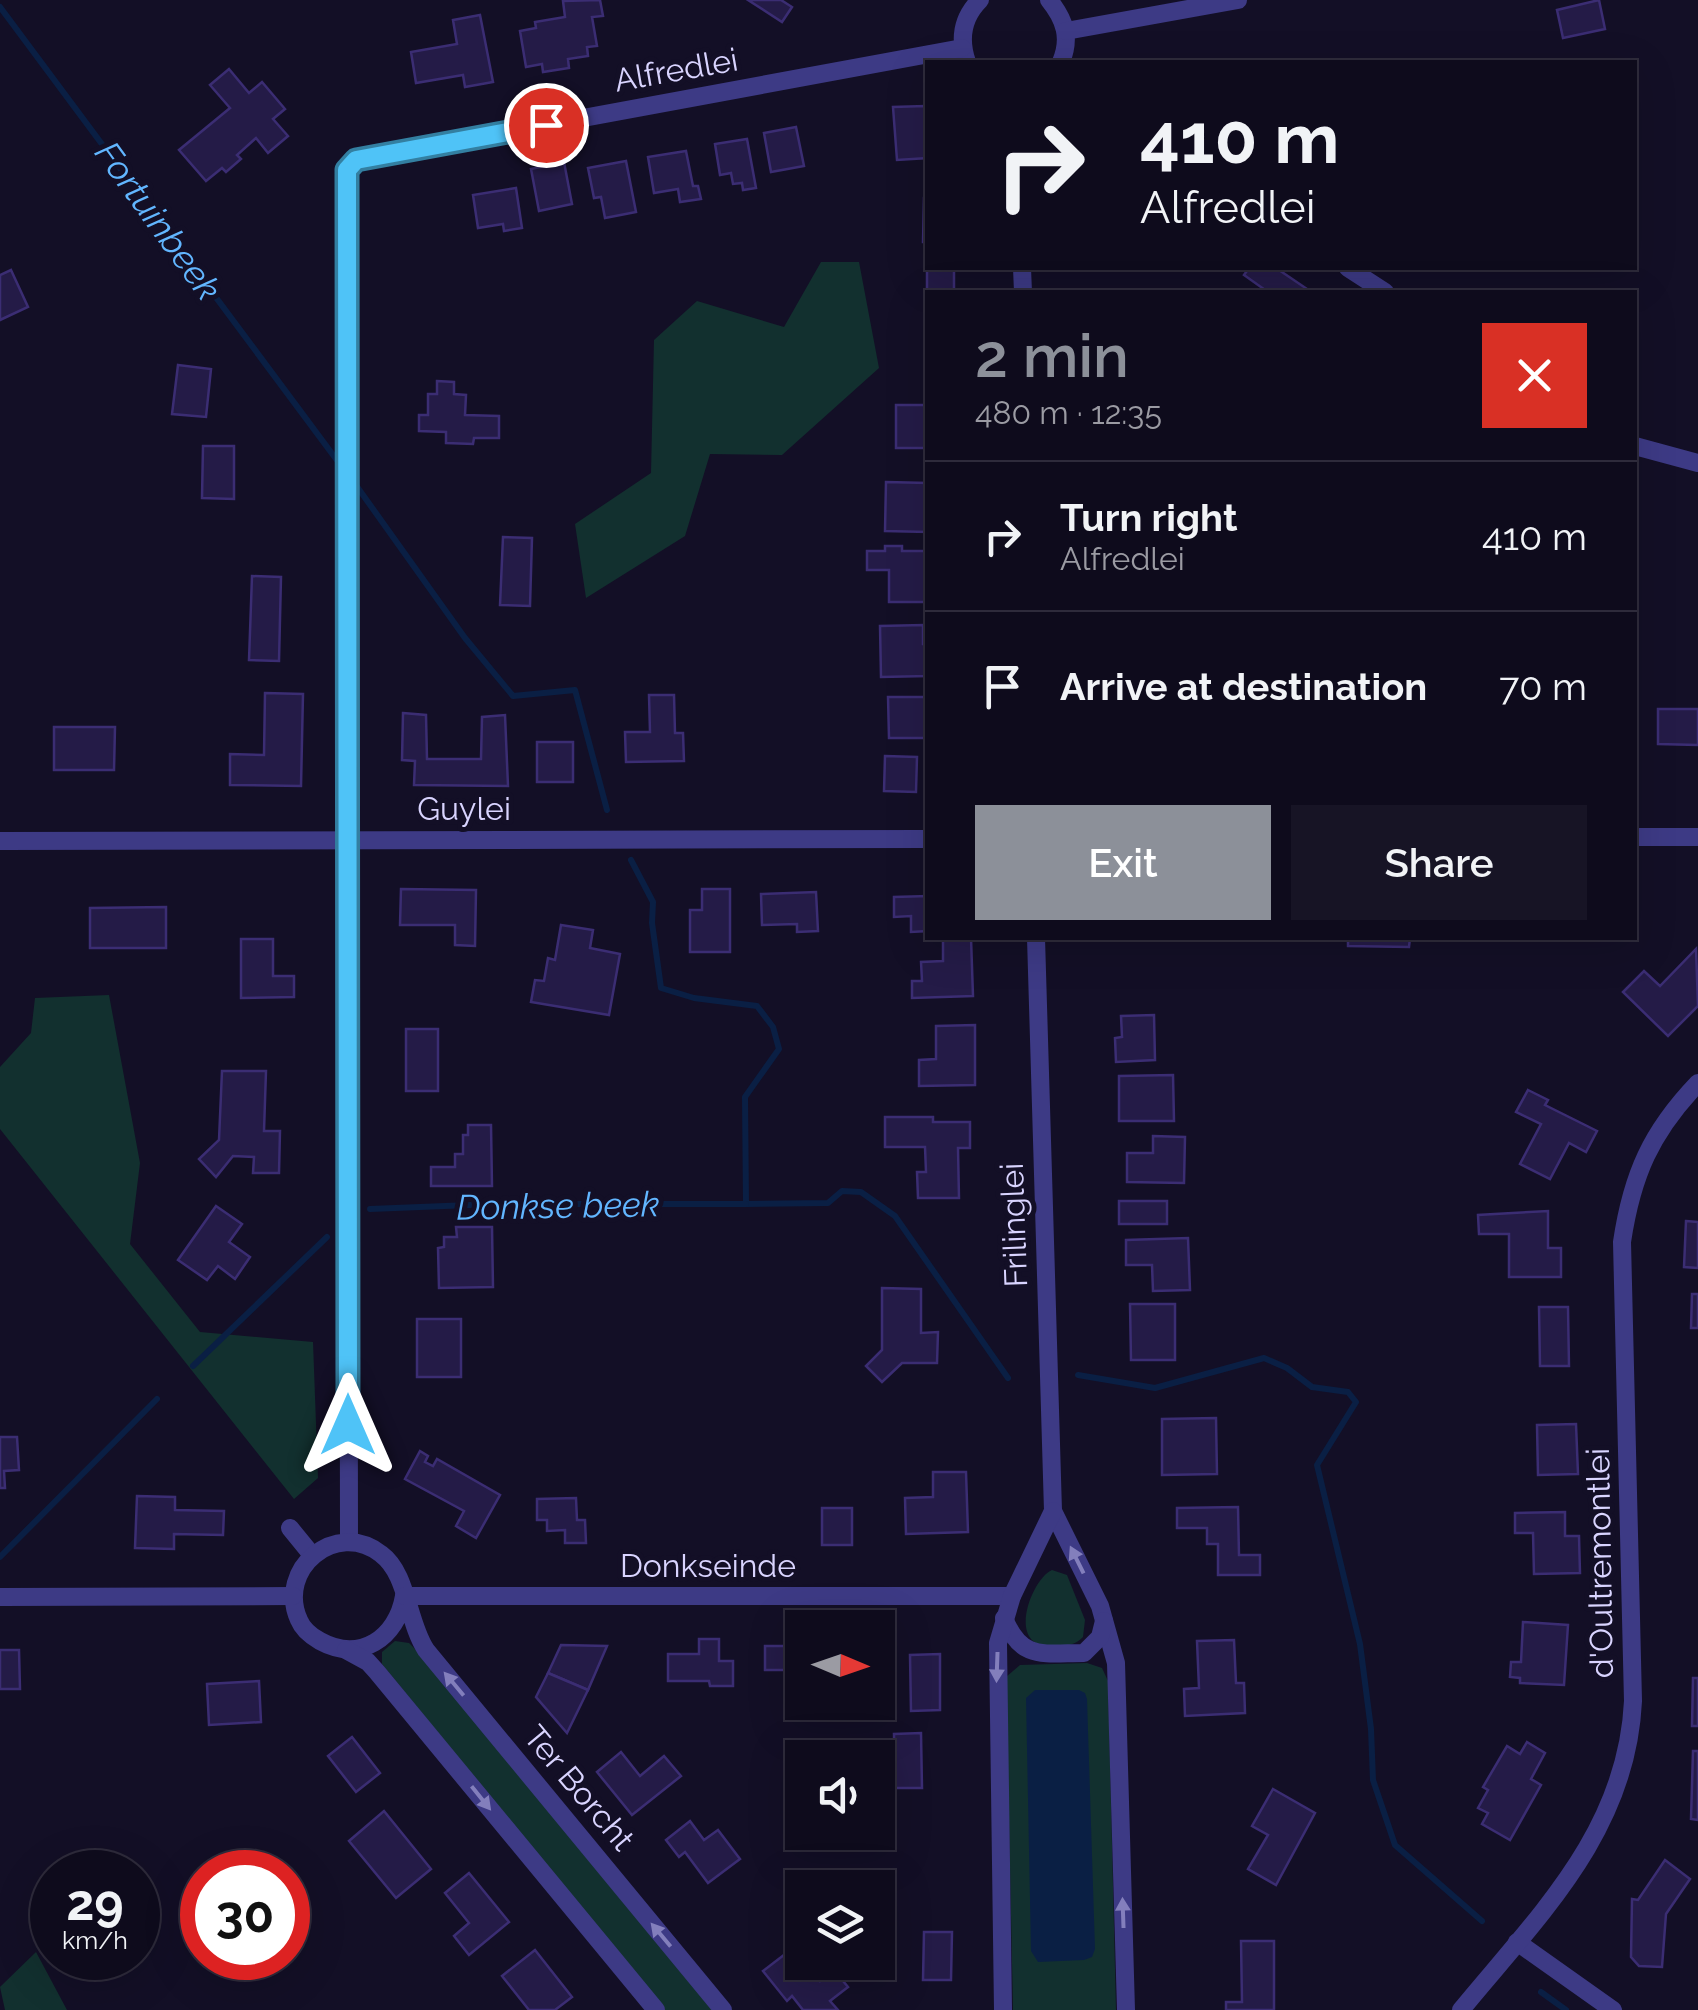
<!DOCTYPE html>
<meta charset="utf-8">
<style>
:root{--surface:#0e0b1c;--page:#171425;--text:#f1f3f6;--muted:#9b9ba3;--line:#2e2b3b;--accent:#8c9099}
body{margin:0;font-family:Raleway,sans-serif;background:var(--page);color:var(--text);height:100vh;display:flex;flex-direction:column;font-size:38px;white-space:nowrap}
*{box-sizing:border-box;margin:0}
p{font-size:32px;color:var(--muted)}
.icon{flex:none;width:55px;height:55px;fill:none;stroke:currentColor;stroke-width:2;stroke-linecap:round;stroke-linejoin:round}
.map{position:relative;flex:1;overflow:hidden}
.panel{position:absolute;left:925px;top:290px;width:712px;height:650px;display:flex;flex-direction:column;background:var(--surface);border-radius:0px;box-shadow:0 10px 40px #0002,0 0 0 2px var(--line)}
.panel>*{flex:none}
.guide{position:absolute;left:925px;top:60px;width:712px;height:210px;border-radius:0px;box-shadow:0 10px 40px #0002,0 0 0 2px var(--line);background:#0e0b1c;color:var(--text);overflow:hidden}
.needle{width:65px;rotate:92deg}
.fabs{position:absolute;left:785px;top:1610px;display:grid;gap:20px}
.fabs a{display:grid;place-items:center;width:110px;height:110px;border-radius:0px;background:var(--surface);box-shadow:0 10px 40px #0002,0 0 0 2px var(--line);font-size:50px}
.speed{position:absolute;left:30px;top:1850px;display:flex;gap:20px;font-size:50px;font-weight:700;text-align:center}
.speed>*{display:grid;place-content:center;width:130px;height:130px;border-radius:50%;background:var(--surface);box-shadow:0 10px 40px #0002,0 0 0 2px var(--line);line-height:1}
.speed small{font-size:25px;font-weight:400}
.speed .limit{border:15px solid #d22;background:#fff;color:#111}
.pin{position:absolute;display:grid;place-items:center;width:85px;height:85px;color:#fff;margin:-42px;border:5px solid #fff;border-radius:50%;box-shadow:0 2px 10px #0007}
.me{position:absolute;width:110px;margin:-55px;rotate:0deg;stroke-linejoin:round;filter:drop-shadow(0 0 8px #0008)}
.turn{display:flex;align-items:center;gap:35px;height:210px;padding:0 50px;font-size:45px}
.turn .icon{width:130px;height:130px;stroke-width:2.5}
.turn b{display:block;font-size:70px;line-height:85px}
.round{display:grid;place-items:center;flex:none;width:105px;height:105px;border-radius:0px;background:var(--page)}
.head{display:flex;align-items:center;justify-content:space-between;height:170px;padding:0 50px}
h1{font-size:60px;font-weight:600;line-height:75px;color:var(--accent)}
.button{display:flex;gap:20px;margin-top:auto;padding:20px 50px}
.button a{flex:1;height:115px;border-radius:0px;background:var(--accent);color:#fff;font-size:40px;font-weight:600;line-height:115px;text-align:center}
.button a+a{background:var(--page);color:var(--text)}
ul{padding:0;list-style:none}
li{display:flex;align-items:center;gap:30px;height:150px;padding:0 50px;border-top:2px solid var(--line)}
li div{flex:1}
li b{display:block;font-size:38px}
li em{font-style:normal}
.map>svg:first-child{display:block}
.green{fill:#12302f}
.water{fill:#0a1f44}
.lines{fill:none;stroke-linecap:round;stroke-linejoin:round}
.stream{stroke:#0a1f44;stroke-width:6}
.building{fill:#241b47;stroke:#3b2d73;stroke-width:2.5}
.minor{stroke:#3d3a85;stroke-width:18}
.oneway{fill:#837fbc}
.route-casing{stroke:#337fa1;stroke-width:25}
.route{stroke:#4fc3f7;stroke-width:18}
.labels{text-anchor:middle;stroke-width:10;stroke-linejoin:round;paint-order:stroke}
.street-label{font-size:32px;fill:#d9d4ff;stroke:#130f26}
.water-label{font-size:35px;font-style:italic;fill:#62b6ff;stroke:#130f26}
</style>
<div class="map">
<svg width="1698" height="2010" viewBox="0 0 1698 2010">
<rect width="100%" height="100%" fill="#130f26"/>
<g class="green">
<polygon points="821,262 859,262 879,368 782,455 710,454 685,536 586,598 575,524 651,473 654,340 697,301 784,327"/>
<polygon points="109,995 140,1163 130,1244 200,1332 313,1342 318,1478 294,1499 0,1129 0,1067 31,1033 35,998"/>
<path d="M1052,1570L1067,1575L1085,1620L1083,1637C1074,1646 1066,1646 1053,1646C1004,1649 1032,1578 1052,1570Z"/>
<polygon points="395,1641 409,1643 414,1648 712,2010 664,2010 382,1664 382,1652"/>
<polygon points="1087,1663 1102,1668 1108,1681 1116,2010 1013,2010 1006,1677 1020,1665"/>
<polygon points="36,1952 67,2010 5,2010 0,1987"/>
</g>
<polygon class="water" points="1035,1690 1079,1690 1085,1693 1087,1699 1095,1949 1092,1957 1084,1960 1038,1962 1031,1951 1026,1698"/>
<g class="lines">
<g class="stream">
<polyline points="0,7 342,467"/>
<polyline points="353,481 465,638 513,696 575,690 607,810"/>
<polyline points="631,860 653,902 652,923 661,988 694,998 757,1006 773,1027 779,1049 745,1097 746,1204 828,1203 842,1191 861,1192 895,1216 1008,1378"/>
<polyline points="370,1209 495,1204 746,1204"/>
<polyline points="193,1366 327,1237"/>
<polyline points="1078,1375 1155,1388 1264,1358 1287,1368 1312,1387 1348,1392 1356,1402 1317,1465 1360,1644 1371,1729 1373,1780 1395,1845 1482,1921"/>
<polyline points="0,1557 157,1399"/>
<polyline points="1541,1992 1566,2010"/>
</g>
</g>
<g class="building">
<polygon points="600,0 603,16 592,17 597,46 587,47 588,56 568,59 569,68 543,72 542,64 526,67 520,31 536,28 535,22 565,17 563,1"/>
<polygon points="748,0 781,0 792,7 782,22"/>
<polygon points="1599,0 1605,29 1563,38 1557,10"/>
<polygon points="480,15 493,82 465,87 463,75 416,83 411,52 457,44 453,20"/>
<polygon points="229,69 249,93 262,82 285,109 273,119 288,136 268,153 256,138 237,155 241,159 226,172 222,168 206,181 179,150 230,108 210,85"/>
<polygon points="925,106 928,158 897,160 893,107"/>
<polygon points="796,127 804,166 771,172 764,133"/>
<polygon points="747,139 756,188 743,190 742,183 733,184 731,173 720,175 715,144"/>
<polygon points="686,151 693,186 698,186 701,199 680,202 678,189 654,193 648,157"/>
<polygon points="626,161 636,212 605,218 601,197 594,198 588,168"/>
<polygon points="564,162 572,204 539,211 531,169"/>
<polygon points="516,188 522,228 504,231 503,224 478,228 473,195"/>
<polygon points="924,198 928,198 928,242 923,242"/>
<polygon points="927,264 928,268 954,268 954,292 928,292 927,303"/>
<polygon points="1249,268 1276,268 1310,291 1268,292 1244,275"/>
<polygon points="11,270 28,307 0,320 0,275"/>
<polygon points="178,365 211,369 206,417 172,414"/>
<polygon points="437,381 454,382 454,394 466,395 465,415 499,416 499,438 474,438 473,444 446,443 446,432 419,431 419,415 428,415 428,394 437,394"/>
<rect x="896" y="405" width="32" height="43"/>
<polygon points="203,446 234,446 234,499 202,498"/>
<polygon points="886,482 928,483 928,532 885,531"/>
<polygon points="503,537 532,538 530,606 500,605"/>
<polygon points="885,546 902,546 902,551 928,551 928,602 889,602 889,570 867,570 867,551 885,551"/>
<polygon points="252,576 281,577 279,661 249,660"/>
<polygon points="923,625 923,644 928,644 928,676 881,677 880,626"/>
<polygon points="265,693 303,694 301,786 230,785 230,754 264,755"/>
<polygon points="649,695 674,695 675,733 683,733 684,761 626,762 625,732 650,732"/>
<polygon points="888,697 928,697 928,738 889,738"/>
<polygon points="1658,709 1698,709 1698,745 1658,744"/>
<polygon points="403,713 426,715 427,759 481,759 482,717 505,715 508,786 414,785 415,761 402,760"/>
<polygon points="54,727 115,727 114,770 54,770"/>
<rect x="537" y="742" width="36" height="40"/>
<polygon points="885,756 917,757 916,792 884,791"/>
<polygon points="401,889 476,890 475,946 455,945 455,925 400,925"/>
<polygon points="702,889 730,889 730,952 690,952 690,910 702,910"/>
<polygon points="816,892 818,931 797,932 797,924 762,925 761,894"/>
<polygon points="928,896 928,931 911,932 911,916 894,917 894,897"/>
<polygon points="166,907 166,948 90,948 90,908"/>
<polygon points="561,925 593,930 590,948 620,954 609,1015 531,1002 535,980 544,981 548,958 555,960"/>
<polygon points="943,938 971,938 973,996 912,998 912,981 922,981 921,962 943,961"/>
<polygon points="1348,938 1410,938 1409,947 1348,946"/>
<polygon points="241,939 273,939 273,976 294,976 294,997 241,998"/>
<polygon points="1696,949 1698,1006 1668,1036 1623,992 1644,971 1660,986"/>
<polygon points="1154,1015 1155,1060 1116,1062 1115,1038 1122,1037 1121,1016"/>
<polygon points="975,1025 975,1085 919,1086 919,1060 936,1059 936,1026"/>
<rect x="406" y="1029" width="32" height="62"/>
<polygon points="222,1071 266,1071 264,1131 280,1131 279,1173 253,1173 254,1157 233,1156 216,1177 199,1159 219,1140"/>
<polygon points="1173,1075 1174,1121 1119,1121 1119,1076"/>
<polygon points="1528,1090 1548,1100 1545,1105 1597,1131 1586,1152 1569,1143 1550,1179 1520,1164 1541,1124 1516,1112"/>
<polygon points="885,1117 933,1117 933,1122 970,1122 970,1148 958,1148 959,1198 918,1198 917,1172 926,1172 925,1147 885,1147"/>
<polygon points="468,1125 491,1125 492,1186 431,1186 431,1167 455,1167 455,1154 463,1154 463,1135 468,1135"/>
<polygon points="1153,1136 1185,1137 1184,1183 1127,1182 1127,1153 1153,1153"/>
<rect x="1119" y="1201" width="48" height="23"/>
<polygon points="216,1206 242,1224 229,1242 250,1257 235,1279 218,1266 207,1280 178,1260"/>
<polygon points="1548,1211 1548,1248 1561,1248 1561,1277 1509,1277 1509,1234 1479,1234 1478,1215"/>
<polygon points="1686,1221 1698,1222 1698,1268 1684,1267"/>
<polygon points="456,1227 492,1227 493,1287 439,1288 438,1248 444,1247 444,1237 457,1237"/>
<polygon points="1188,1238 1190,1290 1153,1291 1152,1265 1126,1265 1126,1240"/>
<polygon points="882,1288 921,1289 921,1333 938,1332 937,1363 902,1363 882,1382 866,1366 882,1350"/>
<polygon points="1692,1294 1698,1294 1698,1328 1691,1328"/>
<polygon points="1130,1304 1175,1304 1175,1360 1131,1360"/>
<polygon points="1539,1307 1568,1307 1569,1366 1540,1366"/>
<rect x="417" y="1319" width="44" height="58"/>
<polygon points="1216,1418 1217,1474 1162,1475 1162,1419"/>
<polygon points="1576,1424 1578,1474 1538,1475 1537,1425"/>
<polygon points="0,1437 17,1437 19,1470 4,1471 5,1488 0,1488"/>
<polygon points="420,1451 428,1456 425,1462 433,1466 437,1459 500,1495 476,1538 456,1526 464,1511 405,1479"/>
<polygon points="933,1472 966,1472 968,1532 906,1534 905,1498 933,1497"/>
<polygon points="137,1496 175,1497 175,1510 224,1511 223,1535 174,1534 174,1549 135,1548"/>
<polygon points="576,1498 577,1520 585,1520 586,1543 565,1543 565,1530 547,1531 547,1520 537,1520 537,1499"/>
<polygon points="1238,1507 1239,1555 1260,1555 1260,1575 1218,1575 1218,1544 1207,1544 1207,1528 1177,1528 1177,1508"/>
<rect x="822" y="1508" width="30" height="37"/>
<polygon points="1565,1512 1565,1536 1579,1536 1580,1573 1534,1574 1533,1533 1515,1533 1515,1513"/>
<polygon points="1523,1622 1568,1625 1564,1685 1520,1683 1520,1678 1510,1677 1511,1662 1521,1662"/>
<polygon points="699,1639 719,1639 719,1661 733,1661 733,1686 710,1686 709,1681 668,1681 668,1654 699,1654"/>
<polygon points="1234,1640 1236,1683 1244,1683 1245,1713 1185,1716 1184,1689 1199,1688 1197,1641"/>
<polygon points="561,1645 607,1646 588,1690 548,1673"/>
<rect x="765" y="1646" width="37" height="24"/>
<polygon points="0,1650 19,1650 20,1689 0,1689"/>
<polygon points="940,1654 940,1710 911,1711 910,1655"/>
<polygon points="548,1673 588,1690 567,1733 536,1697"/>
<polygon points="1693,1678 1698,1678 1698,1726 1692,1726"/>
<polygon points="259,1681 261,1722 209,1725 207,1684"/>
<polygon points="921,1733 922,1788 895,1788 894,1734"/>
<polygon points="352,1737 380,1773 356,1792 328,1756"/>
<polygon points="1527,1742 1545,1753 1531,1779 1541,1785 1510,1840 1482,1824 1488,1813 1478,1808 1488,1790 1483,1787 1507,1746 1520,1754"/>
<polygon points="1693,1751 1698,1751 1698,1820 1691,1819"/>
<polygon points="621,1752 640,1776 664,1756 681,1776 632,1815 597,1772"/>
<polygon points="1273,1789 1315,1813 1276,1885 1248,1869 1268,1835 1252,1826"/>
<polygon points="384,1811 431,1869 396,1898 349,1841"/>
<polygon points="690,1821 704,1840 718,1830 740,1859 708,1883 685,1852 679,1857 666,1840"/>
<polygon points="1665,1860 1690,1879 1666,1914 1662,1967 1639,1966 1631,1957 1632,1899 1638,1900"/>
<polygon points="469,1873 509,1922 469,1955 454,1936 469,1923 445,1893"/>
<polygon points="924,1932 952,1932 951,1980 923,1980"/>
<polygon points="1241,1941 1274,1941 1274,2010 1226,2010 1226,2002 1242,2002"/>
<polygon points="793,1948 820,1981 834,1970 848,1987 830,2001 838,2010 803,2010 792,1996 787,2001 763,1971"/>
<polygon points="535,1950 572,1997 555,2010 529,2010 502,1976"/>
</g>
<g class="lines">
<g class="minor">
<path d="M1049,0C1065,20 1071,38 1061,62"/>
<polyline points="1066,31 1238,0"/>
<path d="M967,62C959,39 962,18 980,0"/>
<polyline points="1022,268 1023,292"/>
<polyline points="1348,268 1385,292"/>
<polyline points="1635,446 1698,463"/>
<polyline points="1635,837 1698,837"/>
<polyline points="0,841 928,839"/>
<polyline points="1036,938 1053,1511 1100,1606 1116,1663 1126,2010"/>
<polyline points="290,1528 312,1555"/>
<polyline points="349,1542 347,171 356,160 962,48"/>
<path d="M404,1596C397,1638 360,1663 320,1641C311,1636 303,1630 299,1620C276,1569 336,1519 381,1554C408,1574 407,1621 426,1650L723,2010"/>
<polyline points="404,1596 1012,1596"/>
<polyline points="0,1597 293,1596"/>
<path d="M1004,1618C1021,1661 1043,1653 1084,1653L1100,1637L1104,1621"/>
<polyline points="346,1650 368,1662 377,1672 656,2010"/>
<polyline points="1517,1942 1613,2010"/>
<polyline points="1003,2010 998,1643 1012,1596 1053,1511"/>
<path d="M1461,2010C1539,1915 1627,1831 1633,1701L1622,1242C1632,1175 1651,1132 1698,1083"/>
</g>
</g>
<defs><path id="oneway-solid" d="M-6-.8H1V-3.2L6.5 0L1 3.2V.8H-6Z" transform="scale(2.5)"/></defs>
<g class="oneway">
<use href="#oneway-solid" transform="translate(1077 1560) rotate(-116)"/>
<use href="#oneway-solid" transform="translate(997 1667) rotate(92)"/>
<use href="#oneway-solid" transform="translate(454 1684) rotate(-130)"/>
<use href="#oneway-solid" transform="translate(481 1798) rotate(51)"/>
<use href="#oneway-solid" transform="translate(1123 1913) rotate(-92)"/>
<use href="#oneway-solid" transform="translate(661 1935) rotate(-130)"/>
</g>
<g class="lines">
<defs>
<polyline id="route" points="348,1425 347,170 356,160 546,125"/>
</defs>
<use href="#route" class="route-casing"/>
<use href="#route" class="route"/>
</g>
<g class="labels">
<g class="street-label">
<text transform="translate(676 70) rotate(-10)" y="11">Alfredlei</text>
<text x="464" y="820">Guylei</text>
<text transform="translate(1014 1225) rotate(-92)" y="11">Frilinglei</text>
<text transform="translate(1600 1563) rotate(-91)" y="11">d'Oultremontlei</text>
<text x="708" y="1577">Donkseinde</text>
<text transform="translate(579 1788) rotate(50)" y="11">Ter Borcht</text>
</g>
<g class="water-label">
<text transform="translate(158 221) rotate(54)" y="12">Fortuinbeek</text>
<text transform="translate(558 1206) rotate(-1)" y="12">Donkse beek</text>
</g>
</g>
</svg>
<div class="fabs">
<a><svg class="needle" viewBox="-14 -14 28 28"><path d="M0-13l5 13h-10z" fill="#e53935"/><path d="M0 13l5-13h-10z" fill="#9b9ba3"/></svg></a>
<a><svg class="icon" aria-label="sound" viewBox="0 0 24 24"><path d="M4 9h4l5-4v14l-5-4H4zM17 9q2 3 0 6"/></svg></a>
<a><svg class="icon" aria-label="layers" viewBox="0 0 24 24"><path d="M12 4l9 5-9 5-9-5zM3 14l9 5 9-5"/></svg></a>
</div>
<div class="speed"><div>29<small>km/h</small></div><div class="limit">30</div></div>
<div class="pin" style="left:546px;top:125px;background:#d93025"><svg class="icon" aria-label="arrive" viewBox="0 0 24 24"><path d="M6 21V4h12l-3 4 3 4H6"/></svg></div>
<svg class="me" style="left:348px;top:1425px" viewBox="-20 -20 40 40"><path d="M0-17L14 15 0 8-14 15z" fill="#4fc3f7" stroke="#fff" stroke-width="4"/></svg>
<div class="guide">
<div class="turn"><svg class="icon" aria-label="right" viewBox="0 0 24 24"><path d="M7 20v-9h11M14 6l5 5-5 5"/></svg><div><b>410 m</b>Alfredlei</div></div>
</div>
<section class="panel">
<div class="head"><div><h1>2 min</h1><p>480 m · 12:35</p></div><a class="round" style="background:#d93025;color:#fff"><svg class="icon" aria-label="close" viewBox="0 0 24 24"><path d="M6 6l12 12M18 6L6 18"/></svg></a></div>
<ul>
<li><svg class="icon" aria-label="right" viewBox="0 0 24 24"><path d="M7 20v-9h11M14 6l5 5-5 5"/></svg><div><b>Turn right</b><p>Alfredlei</p></div><em>410 m</em></li>
<li><svg class="icon" aria-label="arrive" viewBox="0 0 24 24"><path d="M6 21V4h12l-3 4 3 4H6"/></svg><div><b>Arrive at destination</b></div><em>70 m</em></li>
</ul>
<div class="button"><a>Exit</a><a>Share</a></div>
</section>
</div>
